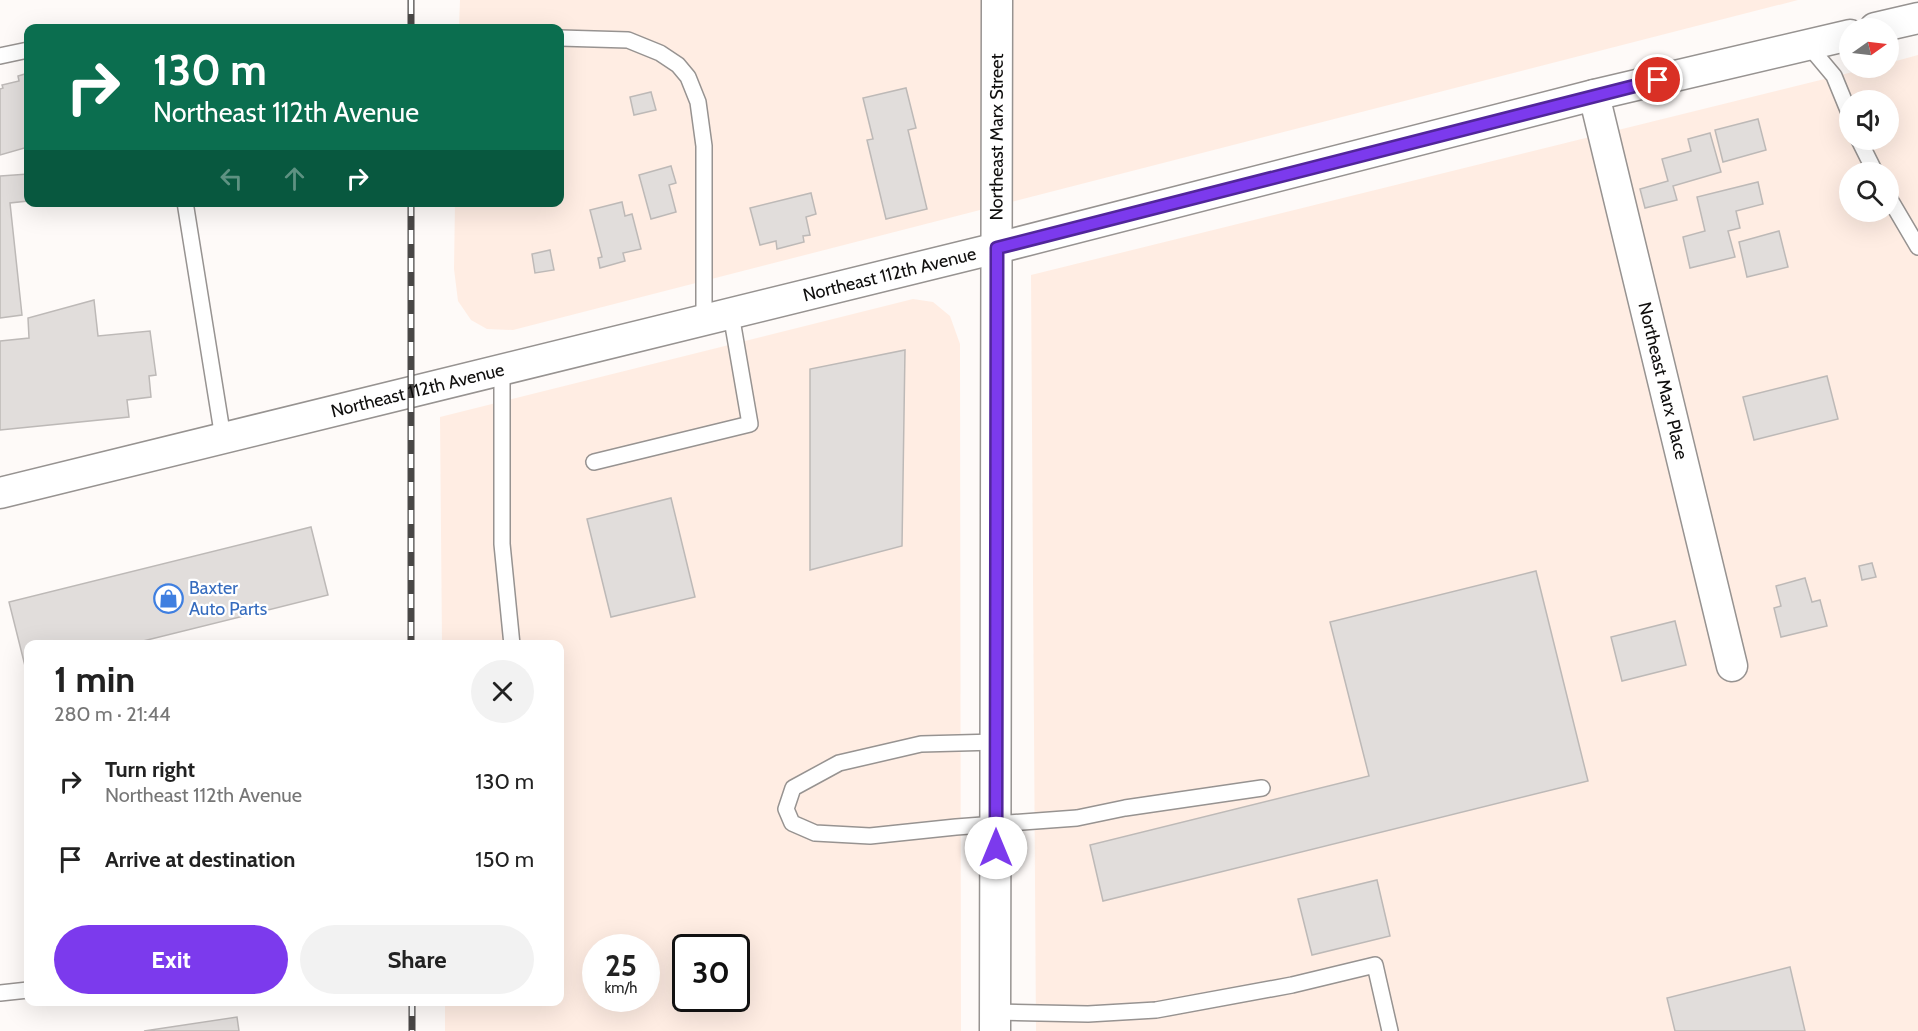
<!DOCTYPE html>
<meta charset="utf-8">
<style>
:root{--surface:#fff;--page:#f2f2f2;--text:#222;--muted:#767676;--accent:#7c3aed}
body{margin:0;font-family:Cabin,sans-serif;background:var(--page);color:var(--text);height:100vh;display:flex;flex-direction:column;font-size:22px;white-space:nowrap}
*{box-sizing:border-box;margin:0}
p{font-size:20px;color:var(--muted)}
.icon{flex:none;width:33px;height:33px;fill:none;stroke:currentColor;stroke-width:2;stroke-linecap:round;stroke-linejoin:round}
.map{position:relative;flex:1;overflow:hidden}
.side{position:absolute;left:24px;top:640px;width:540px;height:366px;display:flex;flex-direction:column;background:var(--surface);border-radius:12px;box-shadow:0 6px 24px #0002}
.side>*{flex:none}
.hud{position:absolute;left:24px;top:24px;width:540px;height:183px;border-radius:12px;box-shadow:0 6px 24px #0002;background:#0b6e4f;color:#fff;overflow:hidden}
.needle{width:39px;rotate:76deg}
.tools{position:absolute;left:1839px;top:18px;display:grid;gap:12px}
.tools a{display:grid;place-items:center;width:60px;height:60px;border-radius:50%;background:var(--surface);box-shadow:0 6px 24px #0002;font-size:30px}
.speed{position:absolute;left:582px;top:934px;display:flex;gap:12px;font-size:30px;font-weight:700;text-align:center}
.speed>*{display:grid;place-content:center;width:78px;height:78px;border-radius:50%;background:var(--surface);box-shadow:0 6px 24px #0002;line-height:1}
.speed small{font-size:15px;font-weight:400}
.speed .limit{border:3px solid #111;border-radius:9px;background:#fff;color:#111}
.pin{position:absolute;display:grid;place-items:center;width:51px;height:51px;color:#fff;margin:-26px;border:3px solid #fff;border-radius:50%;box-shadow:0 2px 6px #0007}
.me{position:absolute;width:66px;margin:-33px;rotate:0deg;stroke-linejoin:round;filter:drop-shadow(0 0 4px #0008)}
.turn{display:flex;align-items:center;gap:21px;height:126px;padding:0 30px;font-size:27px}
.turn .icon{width:78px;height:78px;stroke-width:2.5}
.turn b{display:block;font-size:42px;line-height:51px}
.lanes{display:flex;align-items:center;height:57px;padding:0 30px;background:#0003;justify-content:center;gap:30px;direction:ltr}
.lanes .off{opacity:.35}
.round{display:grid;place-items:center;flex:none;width:63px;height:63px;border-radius:32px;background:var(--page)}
.head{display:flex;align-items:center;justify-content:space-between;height:102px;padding:0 30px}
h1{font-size:36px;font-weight:800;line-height:45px}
.primary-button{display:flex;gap:12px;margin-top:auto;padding:12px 30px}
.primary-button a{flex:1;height:69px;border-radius:36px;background:var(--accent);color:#fff;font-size:24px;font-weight:800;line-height:69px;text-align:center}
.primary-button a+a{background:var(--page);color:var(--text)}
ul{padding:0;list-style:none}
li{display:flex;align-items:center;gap:18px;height:78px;padding:0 30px}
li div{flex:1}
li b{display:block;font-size:22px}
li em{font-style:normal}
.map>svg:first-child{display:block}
.industrial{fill:#ffede3;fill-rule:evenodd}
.building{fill:#e1dddb;stroke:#bdb9b7;stroke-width:1.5}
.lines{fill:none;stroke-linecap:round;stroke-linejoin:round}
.lane-casing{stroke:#979391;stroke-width:18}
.street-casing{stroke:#979391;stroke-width:33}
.lane{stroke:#fff;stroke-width:15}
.street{stroke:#fff;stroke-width:30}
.rail-casing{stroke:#494746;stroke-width:7}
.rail{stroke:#fff;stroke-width:4.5;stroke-dasharray:14;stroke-linecap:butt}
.route-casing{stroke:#51269a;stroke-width:15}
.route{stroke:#7c3aed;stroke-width:10}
.labels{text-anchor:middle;stroke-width:4.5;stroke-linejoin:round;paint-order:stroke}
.street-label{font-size:18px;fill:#100f0e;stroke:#fff}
.shop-label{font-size:18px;fill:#366cbe;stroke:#fff;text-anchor:start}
</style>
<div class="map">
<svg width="1918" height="1031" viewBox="0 0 1918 1031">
<rect width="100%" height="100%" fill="#fefaf8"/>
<g class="industrial">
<polygon points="460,0 1798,0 513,330 487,329 471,320 458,301 454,269 455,203 560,202 560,28 459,28"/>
<path d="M1918,55V1031H1036L1031,275L1869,68H1888L1889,63ZM1850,100H1888V140H1850ZM1850,172H1888V212H1850Z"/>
<path d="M913,299L933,302L950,316L960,344L961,1031H445V1002H560V645H442L440,417ZM596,948H646V999H596ZM686,948H736V999H686Z"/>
</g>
<g class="building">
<polygon points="28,73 28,147 0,155 0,89 3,88 2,85 19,81 18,76"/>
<polygon points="906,88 916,128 908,130 927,209 886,219 867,140 873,139 863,98"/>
<polygon points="651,92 656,110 634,115 630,97"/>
<polygon points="1758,119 1766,150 1723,162 1715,130"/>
<polygon points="1710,133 1721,172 1673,186 1677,200 1645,208 1640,189 1668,181 1662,159 1691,151 1688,139"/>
<polygon points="671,166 676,183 669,185 676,212 651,219 639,175"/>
<polygon points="28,174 28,201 10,203 22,315 0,318 0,176"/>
<polygon points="1758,182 1763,204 1736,211 1740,228 1728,231 1735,257 1690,268 1683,237 1705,231 1697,197"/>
<polygon points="811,193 816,214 806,217 810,235 803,236 804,242 777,249 776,241 760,245 750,208"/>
<polygon points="622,202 625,216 632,214 641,249 623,253 625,261 600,268 598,258 602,257 590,210"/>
<polygon points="1779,231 1788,267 1747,277 1739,242"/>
<polygon points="550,250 554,270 535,273 532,254"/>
<polygon points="94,300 98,336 150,331 156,375 149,376 151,397 127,400 129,417 0,430 0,341 29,338 28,318"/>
<polygon points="905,350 902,546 810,570 810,369"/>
<polygon points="1827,376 1838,419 1754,440 1743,397"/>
<polygon points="671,498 695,597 611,617 587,519"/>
<polygon points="311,527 328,595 127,645 28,645 28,669 26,670 9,602"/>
<polygon points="1872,563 1876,577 1862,580 1859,566"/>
<polygon points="1536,571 1588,781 1103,901 1090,845 1369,776 1330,622"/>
<polygon points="1805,578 1812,602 1820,600 1827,626 1781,637 1774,608 1781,606 1776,586"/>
<polygon points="1675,621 1686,665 1622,681 1611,637"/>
<polygon points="1377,880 1390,936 1312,955 1298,899"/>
<polygon points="1790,967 1805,1031 1675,1031 1667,998"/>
<polygon points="237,1017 239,1031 144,1031"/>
</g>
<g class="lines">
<defs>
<g id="lane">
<polyline points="560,38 628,40 660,53 678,65 688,77 698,102 704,146 704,320"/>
<polyline points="1808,45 1834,76 1850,115"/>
<polyline points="0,56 28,50"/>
<polyline points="1859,140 1875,172"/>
<polyline points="1888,196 1918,247"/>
<polyline points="185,202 223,438"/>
<polyline points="502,370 502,544 512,645"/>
<polyline points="594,462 750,424 731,314"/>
<polyline points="996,742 921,744 839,763 793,788 786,809 792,823 815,833 870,836 956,827 1077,818 1125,808 1262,788"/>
<polyline points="0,993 28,990"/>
<polyline points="996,1012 1088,1014 1156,1010 1292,985 1375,965 1390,1031"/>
</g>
<g id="street">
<polyline points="1875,28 1918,18"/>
<path id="s1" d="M1594,95L1732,666"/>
<path id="s2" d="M0,493L997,248L1594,95L1850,35"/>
<path id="s3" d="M995,1031L997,0"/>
</g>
</defs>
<use href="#lane" class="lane-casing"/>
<use href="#street" class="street-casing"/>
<use href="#lane" class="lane"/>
<use href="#street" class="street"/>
<defs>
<g id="rail">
<polyline points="411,0 411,28"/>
<polyline points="411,202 411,645"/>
<polyline points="412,1002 412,1031"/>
</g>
</defs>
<use href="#rail" class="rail-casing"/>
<use href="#rail" class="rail"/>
</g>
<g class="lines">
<defs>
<polyline id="route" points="996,848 997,248 1658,80"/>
</defs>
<use href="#route" class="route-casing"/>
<use href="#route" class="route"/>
</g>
<defs>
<symbol id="shop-ring" viewBox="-11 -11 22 22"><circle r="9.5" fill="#fff" stroke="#3f7fe0" stroke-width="1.5"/><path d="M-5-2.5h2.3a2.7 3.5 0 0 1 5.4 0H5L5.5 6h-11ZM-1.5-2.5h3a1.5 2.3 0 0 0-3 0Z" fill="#3f7fe0"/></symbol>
</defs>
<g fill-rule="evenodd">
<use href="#shop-ring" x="152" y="582" width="33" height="33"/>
</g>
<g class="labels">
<g class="street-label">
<text dy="6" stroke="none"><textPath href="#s3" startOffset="894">Northeast Marx Street</textPath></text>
<text dy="6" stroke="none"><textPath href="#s2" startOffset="916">Northeast 112th Avenue</textPath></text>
<text dy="6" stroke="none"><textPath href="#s1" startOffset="294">Northeast Marx Place</textPath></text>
<text dy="6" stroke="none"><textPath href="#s2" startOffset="430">Northeast 112th Avenue</textPath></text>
</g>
<g class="shop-label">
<text x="189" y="594">Baxter<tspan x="189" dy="21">Auto Parts</tspan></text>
</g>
</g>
</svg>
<div class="tools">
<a><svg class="needle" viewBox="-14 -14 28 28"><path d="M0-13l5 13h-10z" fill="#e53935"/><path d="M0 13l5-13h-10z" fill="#767676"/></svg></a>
<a><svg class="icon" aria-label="sound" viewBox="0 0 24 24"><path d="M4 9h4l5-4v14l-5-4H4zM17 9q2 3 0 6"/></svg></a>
<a><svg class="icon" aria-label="search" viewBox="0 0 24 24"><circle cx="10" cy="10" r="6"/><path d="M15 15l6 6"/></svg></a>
</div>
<div class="speed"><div>25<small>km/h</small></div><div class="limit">30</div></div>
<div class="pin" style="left:1658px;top:80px;background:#d93025"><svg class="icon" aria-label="arrive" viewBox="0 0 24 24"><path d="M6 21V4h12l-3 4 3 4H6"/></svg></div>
<svg class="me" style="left:996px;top:848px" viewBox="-20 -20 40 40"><circle r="19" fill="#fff"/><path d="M0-13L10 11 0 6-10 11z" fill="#7c3aed"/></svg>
<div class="hud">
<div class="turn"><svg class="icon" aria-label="right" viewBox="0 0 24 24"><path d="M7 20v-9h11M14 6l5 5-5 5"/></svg><div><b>130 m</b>Northeast 112th Avenue</div></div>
<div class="lanes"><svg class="icon off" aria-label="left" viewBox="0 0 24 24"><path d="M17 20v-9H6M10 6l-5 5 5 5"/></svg><svg class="icon off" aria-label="ahead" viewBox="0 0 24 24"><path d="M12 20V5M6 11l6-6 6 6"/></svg><svg class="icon" aria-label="right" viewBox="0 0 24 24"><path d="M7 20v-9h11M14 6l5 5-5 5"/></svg></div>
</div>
<section class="side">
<div class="head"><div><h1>1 min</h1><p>280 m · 21:44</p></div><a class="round"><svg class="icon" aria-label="close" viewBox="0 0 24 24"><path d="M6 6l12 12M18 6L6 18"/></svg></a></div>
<ul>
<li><svg class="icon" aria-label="right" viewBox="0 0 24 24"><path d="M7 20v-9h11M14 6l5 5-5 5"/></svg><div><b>Turn right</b><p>Northeast 112th Avenue</p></div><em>130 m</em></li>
<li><svg class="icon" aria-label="arrive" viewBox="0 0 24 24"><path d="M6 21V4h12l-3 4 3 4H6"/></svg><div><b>Arrive at destination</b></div><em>150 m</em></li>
</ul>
<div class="primary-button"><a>Exit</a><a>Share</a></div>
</section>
</div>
